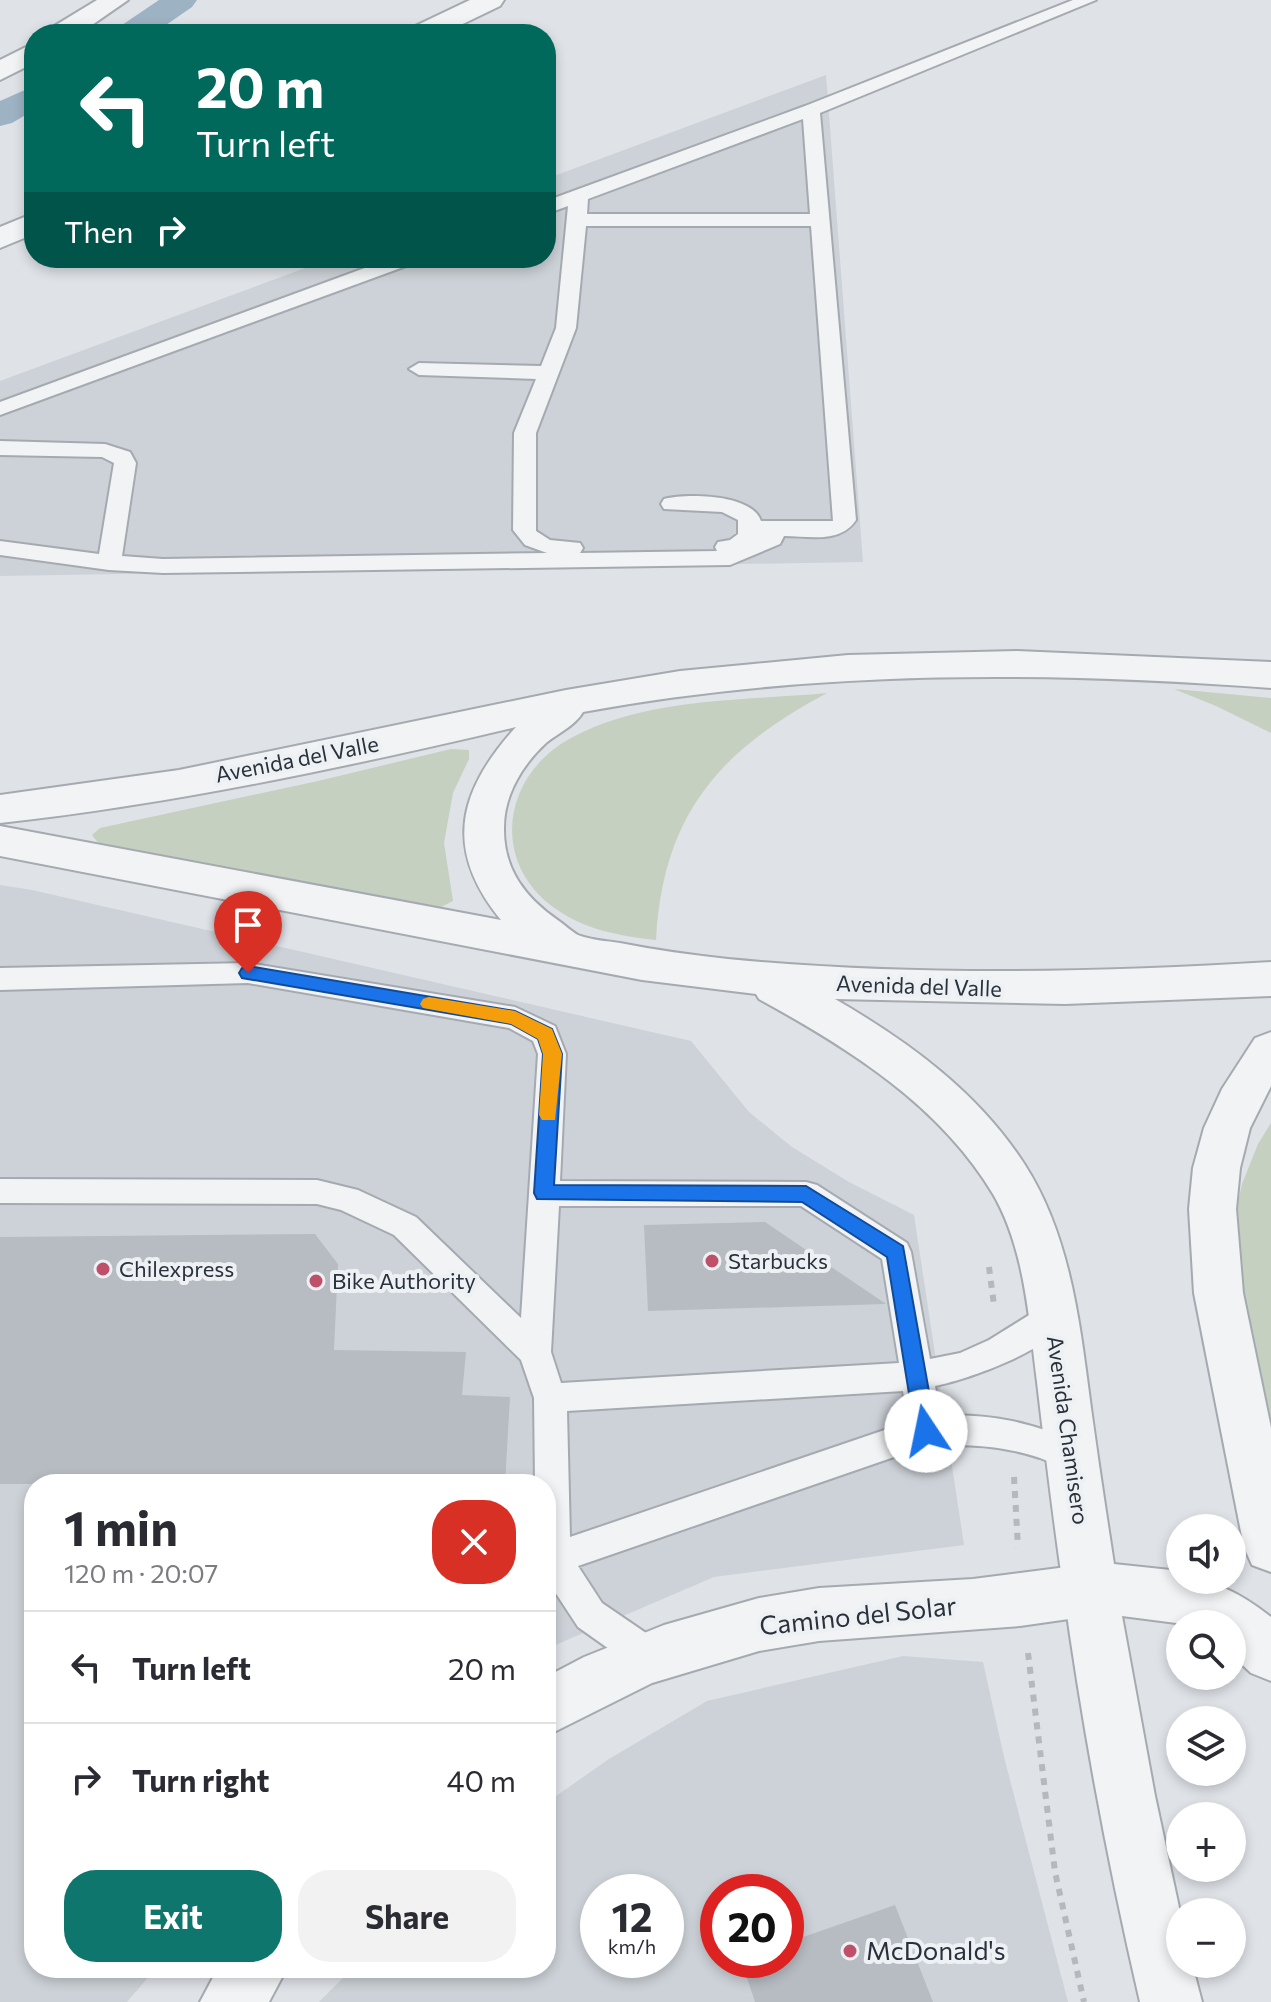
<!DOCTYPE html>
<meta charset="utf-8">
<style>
:root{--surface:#fff;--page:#f2f2f3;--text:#2b2b33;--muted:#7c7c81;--line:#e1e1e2;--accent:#0f766e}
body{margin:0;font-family:Commissioner,sans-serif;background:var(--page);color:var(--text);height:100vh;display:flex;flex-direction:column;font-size:30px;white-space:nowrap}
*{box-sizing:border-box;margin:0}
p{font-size:26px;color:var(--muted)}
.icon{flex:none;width:44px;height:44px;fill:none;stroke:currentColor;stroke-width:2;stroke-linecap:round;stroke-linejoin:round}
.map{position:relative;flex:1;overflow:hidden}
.side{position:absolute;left:24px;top:1474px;width:532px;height:504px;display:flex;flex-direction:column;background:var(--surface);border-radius:32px;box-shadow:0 4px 12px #0003}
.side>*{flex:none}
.guide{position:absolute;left:24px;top:24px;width:532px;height:244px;border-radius:32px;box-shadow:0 4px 12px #0003;background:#00695c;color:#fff;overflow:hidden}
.fabs{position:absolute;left:1166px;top:1514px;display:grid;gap:16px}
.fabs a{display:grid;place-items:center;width:80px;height:80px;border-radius:50%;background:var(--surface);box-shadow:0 4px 12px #0003;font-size:40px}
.speed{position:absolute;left:580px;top:1874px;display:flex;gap:16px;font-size:40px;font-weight:700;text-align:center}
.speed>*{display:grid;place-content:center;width:104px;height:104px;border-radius:50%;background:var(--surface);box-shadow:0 4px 12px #0003;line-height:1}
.speed small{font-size:20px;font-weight:400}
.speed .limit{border:12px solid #d22;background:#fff;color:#111}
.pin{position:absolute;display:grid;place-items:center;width:68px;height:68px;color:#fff;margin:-82px -34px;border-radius:50% 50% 50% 0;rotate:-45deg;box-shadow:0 0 8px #0007}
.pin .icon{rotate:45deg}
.me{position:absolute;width:88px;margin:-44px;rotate:349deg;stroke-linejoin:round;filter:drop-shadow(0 0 6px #0008)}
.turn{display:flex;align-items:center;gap:28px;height:168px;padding:0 40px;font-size:36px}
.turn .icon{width:104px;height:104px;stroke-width:2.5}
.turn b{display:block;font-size:56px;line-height:68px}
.then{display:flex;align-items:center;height:76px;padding:0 40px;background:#0003;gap:16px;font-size:30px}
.round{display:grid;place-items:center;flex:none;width:84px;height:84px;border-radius:32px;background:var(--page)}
.overview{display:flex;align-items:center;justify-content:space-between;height:136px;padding:0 40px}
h1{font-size:48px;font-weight:700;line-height:60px}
.button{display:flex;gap:16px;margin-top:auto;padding:16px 40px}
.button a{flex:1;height:92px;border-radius:32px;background:var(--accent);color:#fff;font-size:32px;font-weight:700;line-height:92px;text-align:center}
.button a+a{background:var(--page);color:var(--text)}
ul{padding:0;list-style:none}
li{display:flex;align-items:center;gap:24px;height:112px;padding:0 40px;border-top:2px solid var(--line)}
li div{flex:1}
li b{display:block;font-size:30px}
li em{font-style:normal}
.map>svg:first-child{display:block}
.built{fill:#cdd2d8;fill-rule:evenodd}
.green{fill:#c6d0c1}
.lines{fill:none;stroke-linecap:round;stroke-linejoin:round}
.canal{fill:#9db2c3;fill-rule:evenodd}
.building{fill:#b7bcc3}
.service-casing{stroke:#a5aab0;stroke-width:4}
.minor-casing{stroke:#a5aab0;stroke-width:4}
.tertiary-casing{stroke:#a5aab0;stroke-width:4}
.path{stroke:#b5b9be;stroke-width:6;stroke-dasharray:7 7;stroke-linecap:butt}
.service{fill:#f1f3f5;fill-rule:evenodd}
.minor{fill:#f1f3f5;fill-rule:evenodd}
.tertiary{fill:#f1f3f5;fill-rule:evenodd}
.route{fill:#1a73e8;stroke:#114b97;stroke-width:2}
.slow{fill:#f59e0b}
.poi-dot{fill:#bf5069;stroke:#eef1f4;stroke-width:3}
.labels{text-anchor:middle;stroke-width:8;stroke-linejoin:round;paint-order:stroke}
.street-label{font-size:22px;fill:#29323c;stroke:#eef1f4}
.poi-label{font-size:22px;fill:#29323c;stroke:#eef1f4;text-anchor:start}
.near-street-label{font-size:26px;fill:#29323c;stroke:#eef1f4}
.near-poi-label{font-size:26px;fill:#29323c;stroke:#eef1f4;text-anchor:start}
</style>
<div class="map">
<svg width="1271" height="2002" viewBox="0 0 1271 2002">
<rect width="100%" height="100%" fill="#dfe2e7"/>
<g class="built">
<polygon points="826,75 863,562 0,576 0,381 332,258 546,258 546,179"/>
<polygon points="0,885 32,890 691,1041 749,1112 792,1147 849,1182 914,1215 964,1545 714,1577 546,1649 546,1484 34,1484 34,1968 156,1968 127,2002 0,2002"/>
<path d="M903,1656L983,1662L1004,1757L1068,2002H319L353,1968H546V1803L609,1759L707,1701ZM598,1892H666V1960H598ZM718,1892H786V1960H718Z"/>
</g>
<g class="green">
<polygon points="1174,689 1271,698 1271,733 1216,706"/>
<path d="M827,693C719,751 663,814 656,940C620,936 584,930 553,907C489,859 504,774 571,738C647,697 743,701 827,693Z"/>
<polygon points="451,749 469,750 469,759 453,793 444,843 453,901 437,909 99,844 92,835 100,828 318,781"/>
<polygon points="1271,1123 1271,1419 1243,1300 1232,1229 1242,1184 1258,1144"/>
</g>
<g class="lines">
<g class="canal">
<polygon points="159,0 197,0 192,7 153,34 115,34 119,27"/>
<polygon points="34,86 34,110 12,123 0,126 0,101"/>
</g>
</g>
<g class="building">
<polygon points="765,1222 886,1304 648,1311 644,1225"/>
<polygon points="315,1234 338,1264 334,1350 466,1352 462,1395 510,1397 505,1484 0,1484 0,1237"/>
<polygon points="895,1905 933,2002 755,2002 741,1960 786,1960 786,1943"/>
</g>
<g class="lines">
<defs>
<g id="service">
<path d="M1073,0H1096L820,113L856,520C840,544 809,536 784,536L780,544L730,565L163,573L109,570L0,555V541L99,554L114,463L102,457L0,455V441L105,444L130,452L136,463L122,556L163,559L547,553L525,545L513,530L514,433L536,379L419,375L409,369L419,363L541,366L556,328L568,206L546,214V201L805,106ZM803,119L810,214H587L588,199ZM586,226H811L833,521H761C752,494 688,493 664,499L661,504L664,509L722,512L738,520V534L730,540L718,542L715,547L717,551L580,553L583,548L580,543L550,540L536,531V433L576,328Z"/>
<polygon points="392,258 420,258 417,262 0,415 0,402"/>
<path d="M248,963L515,1007L555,1026L566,1054L560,1181L806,1182L817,1185L907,1243L911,1252L930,1359L960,1353L989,1340L1042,1307L1053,1303L1064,1307L1069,1317C1054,1349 969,1379 935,1386L940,1416C996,1413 1031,1424 1083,1443L1088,1454L1083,1465C1067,1470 1056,1464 1040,1458C1001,1445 967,1444 926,1446L578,1566L602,1603L662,1644L667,1656L662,1668L649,1673L636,1668L578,1627L555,1592L546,1595V1484H535L534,1398L521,1360L394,1235L341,1210L317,1204L0,1203V1179L317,1180L358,1190L416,1217L521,1318L538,1054L533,1041L509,1028L248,983L0,990V968ZM559,1206H801L882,1259L899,1363L561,1383L551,1352ZM903,1391L908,1422L570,1537L567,1411Z"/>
</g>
<g id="minor">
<polygon points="97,0 128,0 79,34 48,34 51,28"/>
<polygon points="470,0 504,0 500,6 442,34 408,34 411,28"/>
<polygon points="34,43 34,63 0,80 0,60"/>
<polygon points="34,213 34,234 0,248 0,227"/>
<polygon points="1090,1564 1109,1572 1117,1590 1109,1608 1090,1616 1020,1626 819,1641 759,1651 652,1683 546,1736 546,1677 584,1657 664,1625 759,1598 819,1588 973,1579"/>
<polygon points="218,1968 287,1968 269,2002 200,2002"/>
</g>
<g id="tertiary">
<path d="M1017,651L1271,662V688C1041,671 810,670 583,712C575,726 558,733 546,743C523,764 504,795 504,827C503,870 526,898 559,921C565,925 572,932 578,935C591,940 607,941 620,943C656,950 691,955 728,959C908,976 1090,973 1271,962V996L1065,1004L835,999C909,1042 978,1092 1025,1165C1071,1237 1080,1325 1091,1408C1098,1460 1106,1512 1114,1564L1180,1571V1580C1218,1580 1241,1594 1271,1617V1681L1251,1673L1232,1655V1624H1184L1122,1616L1155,1796L1180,1912V1964H1192L1202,2002H1140C1108,1865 1082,1725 1063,1586C1053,1518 1045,1450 1037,1382C1029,1320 1025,1249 993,1194C939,1104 848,1048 759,999L756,994L642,980L0,856V826L501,920C443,849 458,791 516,727C346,767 174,804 0,823V795L179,770L566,690L680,671L848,655Z"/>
<polygon points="1271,1032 1271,1086 1250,1128 1240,1168 1236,1209 1243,1293 1271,1428 1271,1572 1252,1565 1244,1547 1194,1293 1189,1209 1193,1168 1204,1128 1222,1089 1255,1038"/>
</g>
</defs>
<use href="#service" class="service-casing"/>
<use href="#minor" class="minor-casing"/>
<use href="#tertiary" class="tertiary-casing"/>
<g class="path">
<polyline points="989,1267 994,1305"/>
<polyline points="1014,1477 1018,1547"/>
<polyline points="1028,1653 1055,1872 1084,2002"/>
</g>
<use href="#service" class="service"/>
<use href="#minor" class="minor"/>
<use href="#tertiary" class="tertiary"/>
</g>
<polygon class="route" points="248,966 515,1011 552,1029 562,1054 554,1185 806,1186 903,1246 936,1431 933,1438 926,1441 918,1438 915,1431 887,1257 802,1202 537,1199 534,1193 543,1054 538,1039 511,1024 242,978 239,973 242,968"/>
<polygon class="slow" points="429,997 515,1011 552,1029 562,1054 555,1120 542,1120 539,1115 543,1054 538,1039 511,1024 423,1008 420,1004 423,999"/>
<g class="poi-dot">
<circle cx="712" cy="1261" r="8"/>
<circle cx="103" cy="1269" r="8"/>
<circle cx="316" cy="1281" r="8"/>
<circle cx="850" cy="1951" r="8"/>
</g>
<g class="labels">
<g class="street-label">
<text transform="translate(297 759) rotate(-11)" y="8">Avenida del Valle</text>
<text transform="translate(919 986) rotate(2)" y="8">Avenida del Valle</text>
<text transform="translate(1068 1430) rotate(82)" y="8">Avenida Chamisero</text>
</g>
<g class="poi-label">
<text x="728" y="1269">Starbucks</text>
<text x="119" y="1277">Chilexpress</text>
<text x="332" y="1289">Bike Authority</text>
</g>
<g class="near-street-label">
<text transform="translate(858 1616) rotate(-6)" y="9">Camino del Solar</text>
</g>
<g class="near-poi-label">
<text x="866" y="1960">McDonald's</text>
</g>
</g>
</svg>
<div class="fabs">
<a><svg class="icon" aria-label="sound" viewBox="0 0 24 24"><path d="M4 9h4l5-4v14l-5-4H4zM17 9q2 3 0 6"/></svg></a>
<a><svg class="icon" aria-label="search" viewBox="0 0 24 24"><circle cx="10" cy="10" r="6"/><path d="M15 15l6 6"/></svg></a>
<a><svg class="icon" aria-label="layers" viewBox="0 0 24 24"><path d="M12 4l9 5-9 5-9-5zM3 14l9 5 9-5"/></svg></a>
<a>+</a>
<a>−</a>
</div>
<div class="speed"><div>12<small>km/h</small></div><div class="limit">20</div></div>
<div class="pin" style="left:248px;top:973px;background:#d93025"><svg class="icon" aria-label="arrive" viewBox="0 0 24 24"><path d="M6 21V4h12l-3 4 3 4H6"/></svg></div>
<svg class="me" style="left:926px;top:1431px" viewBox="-20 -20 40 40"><circle r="19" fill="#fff"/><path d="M0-13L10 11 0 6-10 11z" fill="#1a73e8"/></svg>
<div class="guide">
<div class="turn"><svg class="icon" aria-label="left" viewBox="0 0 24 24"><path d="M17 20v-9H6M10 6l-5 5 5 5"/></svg><div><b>20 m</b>Turn left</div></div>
<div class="then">Then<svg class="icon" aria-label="right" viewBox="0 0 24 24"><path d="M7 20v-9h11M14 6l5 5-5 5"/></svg></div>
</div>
<section class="side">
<div class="overview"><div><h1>1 min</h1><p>120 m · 20:07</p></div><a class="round" style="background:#d93025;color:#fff"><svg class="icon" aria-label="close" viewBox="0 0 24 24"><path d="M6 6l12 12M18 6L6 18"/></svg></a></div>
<ul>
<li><svg class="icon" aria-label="left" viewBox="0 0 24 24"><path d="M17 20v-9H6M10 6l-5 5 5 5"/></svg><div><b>Turn left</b></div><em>20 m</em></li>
<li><svg class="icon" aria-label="right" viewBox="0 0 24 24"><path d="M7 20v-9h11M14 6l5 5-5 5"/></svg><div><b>Turn right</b></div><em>40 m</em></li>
</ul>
<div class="button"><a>Exit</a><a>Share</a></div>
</section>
</div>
